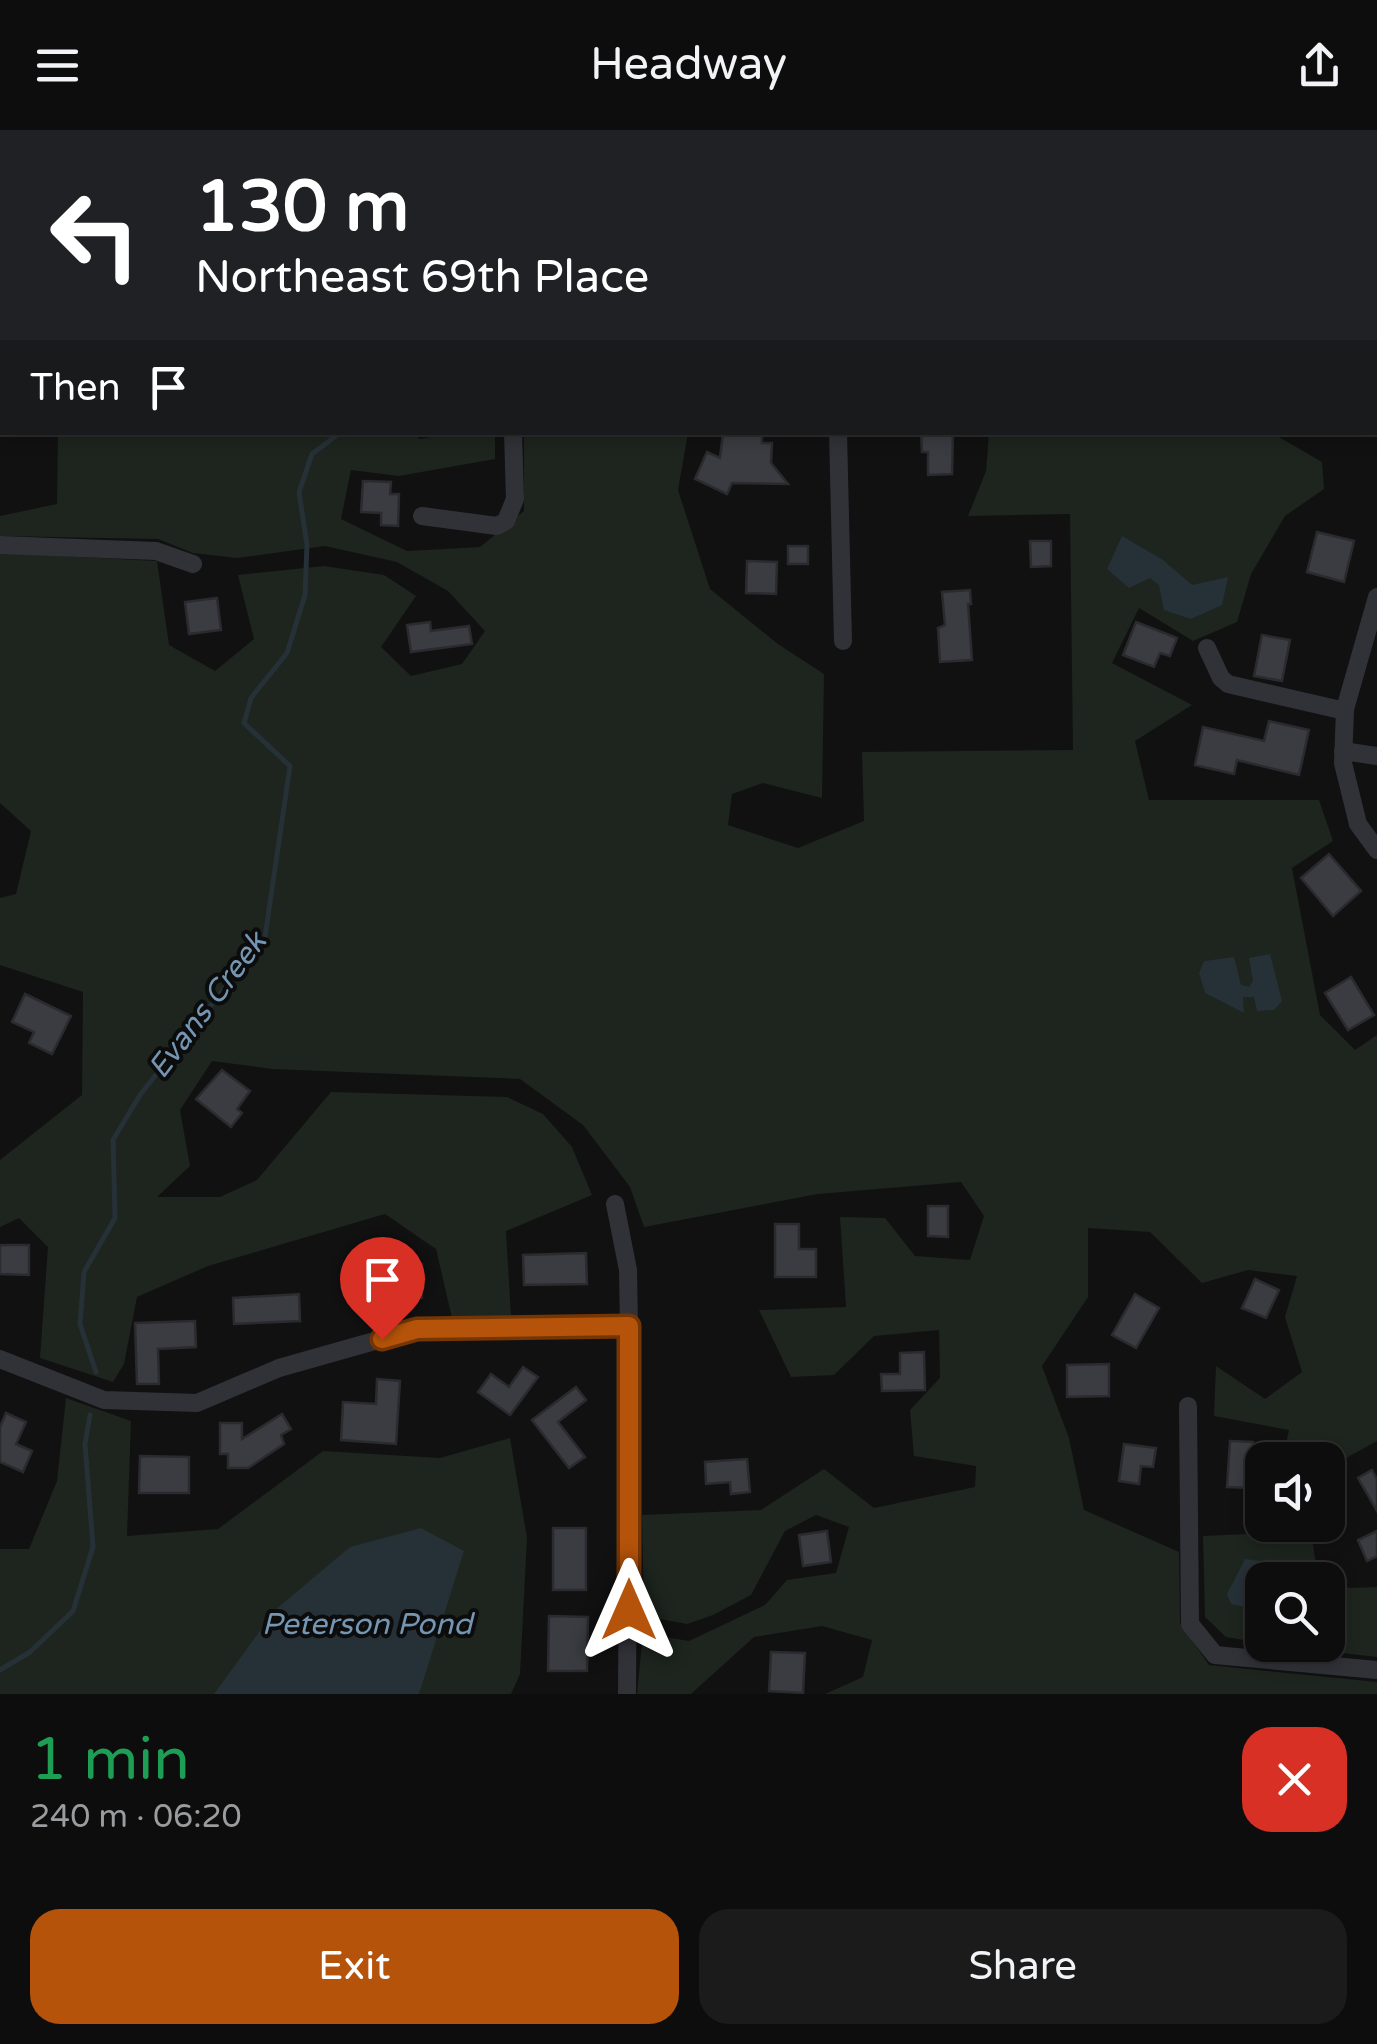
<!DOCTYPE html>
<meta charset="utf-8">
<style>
:root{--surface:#0d0d0e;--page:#1b1b1c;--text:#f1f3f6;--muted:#9a9c9e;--line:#2d2d2e;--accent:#b45309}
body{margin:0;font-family:"Varela Round",sans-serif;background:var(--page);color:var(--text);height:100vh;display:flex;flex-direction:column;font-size:38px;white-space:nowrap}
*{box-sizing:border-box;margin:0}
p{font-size:32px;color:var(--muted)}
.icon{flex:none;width:55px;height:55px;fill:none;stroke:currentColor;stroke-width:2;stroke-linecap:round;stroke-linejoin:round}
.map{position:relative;height:1564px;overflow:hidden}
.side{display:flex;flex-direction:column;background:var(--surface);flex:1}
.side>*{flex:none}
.hud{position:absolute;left:0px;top:0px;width:1378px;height:305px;box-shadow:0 5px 15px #0003,0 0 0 2px var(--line);background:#202124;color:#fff;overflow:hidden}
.fabs{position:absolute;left:1245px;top:1312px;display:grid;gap:20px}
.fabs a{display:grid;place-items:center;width:100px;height:100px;border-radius:20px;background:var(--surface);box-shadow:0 5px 15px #0003,0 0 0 2px var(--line);font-size:50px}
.pin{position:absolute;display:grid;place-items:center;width:85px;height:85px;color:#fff;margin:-102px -42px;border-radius:50% 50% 50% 0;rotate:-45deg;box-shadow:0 0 10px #0007}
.pin .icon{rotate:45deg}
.me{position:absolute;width:110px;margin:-55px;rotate:0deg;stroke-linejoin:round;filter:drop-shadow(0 0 8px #0008)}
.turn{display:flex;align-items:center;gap:35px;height:210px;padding:0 30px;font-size:45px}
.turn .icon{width:130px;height:130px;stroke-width:2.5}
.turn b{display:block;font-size:70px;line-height:85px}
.then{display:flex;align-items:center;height:95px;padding:0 30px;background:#0003;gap:20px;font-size:38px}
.round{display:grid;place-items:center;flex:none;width:105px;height:105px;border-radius:30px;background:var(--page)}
.overview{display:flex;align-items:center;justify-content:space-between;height:170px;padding:0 30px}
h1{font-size:60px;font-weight:600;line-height:75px;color:#1e9e55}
.cta{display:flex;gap:20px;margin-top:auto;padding:20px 30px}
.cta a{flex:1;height:115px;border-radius:30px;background:var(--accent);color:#fff;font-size:40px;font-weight:600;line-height:115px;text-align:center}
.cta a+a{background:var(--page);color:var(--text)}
header{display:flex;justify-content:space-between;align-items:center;height:130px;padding:0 30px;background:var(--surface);font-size:45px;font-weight:600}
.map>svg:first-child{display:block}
.green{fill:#1d251e}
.water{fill:#263037}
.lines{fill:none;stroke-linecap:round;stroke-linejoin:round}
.stream{stroke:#263037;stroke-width:5}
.building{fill:#3a3c41;stroke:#2b2b2f;stroke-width:2.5}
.minor{stroke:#313238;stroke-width:18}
.route-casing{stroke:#753606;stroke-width:25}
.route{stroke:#b45309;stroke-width:18}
.labels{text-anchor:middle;stroke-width:8;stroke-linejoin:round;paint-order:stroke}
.water-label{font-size:30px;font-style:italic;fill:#7496b3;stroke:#0c0c0d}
</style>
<header><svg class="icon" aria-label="menu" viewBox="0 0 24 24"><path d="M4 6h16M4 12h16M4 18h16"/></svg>Headway<svg class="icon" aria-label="share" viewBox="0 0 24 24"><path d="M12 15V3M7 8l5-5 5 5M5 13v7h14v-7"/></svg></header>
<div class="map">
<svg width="1377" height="1564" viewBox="0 0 1377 1564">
<rect width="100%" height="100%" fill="#111112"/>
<g class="green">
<polygon points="0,0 119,2 2,2 0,177"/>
<polygon points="262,0 607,0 263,2"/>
<polygon points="411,302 420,309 452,303 495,303 495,329 399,346 351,340 341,389 407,421 480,417 524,381 524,303 688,303 678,360 710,459 778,514 824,544 822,668 763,653 732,664 728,695 798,718 864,691 862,622 1073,620 1070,384 968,386 986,341 989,303 1272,303 1322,332 1324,359 1285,386 1251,444 1237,492 1193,511 1139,478 1112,533 1192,575 1135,611 1149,670 1319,670 1333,711 1292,738 1320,885 1355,920 1377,905 1377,1311 1328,1338 1328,1330 1283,1330 1289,1300 1214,1286 1216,1236 1265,1269 1302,1242 1285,1187 1297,1146 1248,1140 1202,1153 1150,1102 1088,1098 1088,1167 1042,1236 1069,1308 1084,1380 1179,1422 1180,1493 1209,1535 1377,1552 1377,1564 825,1564 863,1547 872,1510 822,1496 754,1507 691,1564 637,1564 643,1503 689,1511 765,1475 787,1450 836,1443 849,1397 816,1385 785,1401 751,1465 713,1485 687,1494 644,1486 642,1385 761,1380 824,1339 874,1378 975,1357 976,1336 914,1326 910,1280 940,1248 939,1200 874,1206 834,1245 791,1247 759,1180 846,1177 840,1087 885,1088 915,1126 970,1130 984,1086 961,1052 818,1064 644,1097 630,1057 583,995 520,949 272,939 212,931 180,980 190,1036 157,1067 220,1067 257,1050 331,962 507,967 543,984 572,1017 592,1065 506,1101 511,1187 452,1188 436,1119 385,1084 208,1136 137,1167 124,1234 113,1252 40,1228 48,1117 19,1088 0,1097 0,1030 82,965 83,862 0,835 0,768 16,764 31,701 0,673 0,423 157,431 169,515 215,541 254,509 238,445 324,436 384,445 416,466 381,517 411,546 462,534 485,501 448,461 397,432 325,416 237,428 193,423 158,409 0,406 0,386 57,374 58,303"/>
<polygon points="66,1268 131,1291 127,1406 218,1399 323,1321 440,1328 510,1308 527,1408 520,1544 511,1564 0,1564 0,1419 29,1419 57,1351"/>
<polygon points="1270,1395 1310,1395 1315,1429 1349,1458 1377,1457 1377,1527 1272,1515 1328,1515 1328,1450 1262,1450 1262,1513 1226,1507 1205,1487 1203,1406 1268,1403"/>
</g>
<g class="water">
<polygon points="1122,406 1163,430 1192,455 1228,447 1222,475 1191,489 1164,480 1159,455 1150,448 1129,458 1107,439"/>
<polygon points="1270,824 1282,871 1274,880 1257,881 1254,867 1243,867 1244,883 1205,863 1199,843 1204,831 1234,827 1241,855 1249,857 1253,851 1249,828"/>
<polygon points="421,1398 464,1421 419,1564 214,1564 275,1480 350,1417"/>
<polygon points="1245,1429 1260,1431 1256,1469 1245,1477 1231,1474 1227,1464"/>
</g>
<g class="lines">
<g class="stream">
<polyline points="306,2 307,0"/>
<polyline points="96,1242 80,1194 84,1142 115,1088 113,1010 140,965 265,807 290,636 244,593 251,568 287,523 305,465 307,415 299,362 312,324 341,302"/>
<polyline points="0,1540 30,1522 73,1481 93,1417 85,1314 90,1285"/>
</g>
</g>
<g class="building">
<polygon points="723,302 762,302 762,313 772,313 771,333 788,354 732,353 727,364 695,349 707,322 720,328"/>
<polygon points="921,302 953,302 952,344 928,345 928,322 922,322"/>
<polygon points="363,351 391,352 390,364 399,364 398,396 381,395 381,383 361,382"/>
<polygon points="1317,402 1354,411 1344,452 1307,442"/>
<polygon points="1030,411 1051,411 1051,436 1031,437"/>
<rect x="788" y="416" width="20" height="18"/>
<polygon points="747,431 777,432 776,464 746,463"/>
<polygon points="970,460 971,474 968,474 972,530 940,532 938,498 945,495 942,462"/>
<polygon points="217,468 221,500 189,504 185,472"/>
<polygon points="430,492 431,501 469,496 472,514 411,522 407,495"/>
<polygon points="1136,492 1177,508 1170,526 1160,523 1154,537 1123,525"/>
<polygon points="1262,505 1290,510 1282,551 1254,546"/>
<polygon points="1269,591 1309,600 1299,645 1237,630 1234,644 1195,635 1203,597 1264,611"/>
<polygon points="1329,724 1361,761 1333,786 1301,748"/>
<polygon points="1351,847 1374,885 1348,900 1325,863"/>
<polygon points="25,864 71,886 52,924 29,913 34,902 12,892"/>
<polygon points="222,940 250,961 237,979 242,983 231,997 196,969"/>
<polygon points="928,1076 948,1076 948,1107 928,1106"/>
<polygon points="775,1094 799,1094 799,1119 816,1119 816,1147 775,1147"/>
<polygon points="0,1115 29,1115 29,1145 0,1144"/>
<polygon points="586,1123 587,1154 524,1155 523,1125"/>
<rect x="363" y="1134" width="59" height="34"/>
<polygon points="1255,1149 1279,1160 1266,1188 1242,1178"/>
<polygon points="299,1164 300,1191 234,1194 233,1168"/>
<polygon points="1135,1164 1159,1178 1136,1218 1112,1205"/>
<polygon points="195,1191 196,1217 158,1219 159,1254 137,1254 135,1193"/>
<polygon points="924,1222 925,1260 882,1261 881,1244 900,1244 900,1223"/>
<polygon points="1109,1234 1109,1266 1067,1267 1067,1235"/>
<polygon points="523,1237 538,1247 510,1285 478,1262 491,1244 509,1257"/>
<polygon points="377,1249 400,1251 396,1314 341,1310 343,1272 376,1274"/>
<polygon points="576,1257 586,1270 558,1292 585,1327 569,1338 532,1290"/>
<polygon points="6,1283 26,1292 16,1314 32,1321 23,1342 0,1332 0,1297"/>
<polygon points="282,1284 291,1299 281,1305 284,1314 248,1338 228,1338 228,1324 220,1324 220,1293 242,1293 242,1309"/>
<polygon points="1230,1311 1253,1312 1252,1327 1262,1328 1262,1344 1251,1344 1251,1358 1227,1357"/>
<polygon points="1124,1314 1156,1318 1153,1337 1141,1336 1139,1354 1119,1351"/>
<polygon points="140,1326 189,1327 189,1363 139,1363"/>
<polygon points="747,1329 750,1362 731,1364 730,1352 706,1354 705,1332"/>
<polygon points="1372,1340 1377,1349 1377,1381 1358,1348"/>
<rect x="553" y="1398" width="33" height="62"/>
<polygon points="827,1401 831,1432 803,1436 799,1405"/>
<polygon points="1377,1401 1377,1426 1367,1431 1358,1410"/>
<polygon points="549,1486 588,1487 587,1541 548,1541"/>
<polygon points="771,1522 805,1523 803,1563 769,1561"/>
</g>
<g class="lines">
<g class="minor">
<polyline points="1301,0 1302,2"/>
<polyline points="832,2 832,0"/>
<polyline points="0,190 2,190"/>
<polyline points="1375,233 1377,240"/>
<polyline points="838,302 843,511"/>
<polyline points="422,386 497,396 506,391 515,369 513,302"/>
<polyline points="0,415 156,421 193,434"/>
<polyline points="1377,467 1345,579 1343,633 1358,694 1377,720"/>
<polyline points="1207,518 1221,548 1228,554 1345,581"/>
<polyline points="1343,621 1377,626"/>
<polyline points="615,1074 628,1140 629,1196 627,1564"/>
<polyline points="0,1229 104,1270 197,1273 279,1238 417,1199 629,1196"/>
<polyline points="1188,1276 1190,1494 1215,1525 1377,1540"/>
</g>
</g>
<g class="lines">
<defs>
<polyline id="route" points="382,1209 417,1199 629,1196 629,1480"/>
</defs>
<use href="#route" class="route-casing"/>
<use href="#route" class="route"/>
</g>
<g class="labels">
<g class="water-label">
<text transform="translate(207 875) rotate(-53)" y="10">Evans Creek</text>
<text x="367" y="1504">Peterson Pond</text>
</g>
</g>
</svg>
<div class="fabs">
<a><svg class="icon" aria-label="sound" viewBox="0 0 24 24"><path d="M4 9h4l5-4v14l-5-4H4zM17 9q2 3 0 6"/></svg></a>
<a><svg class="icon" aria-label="search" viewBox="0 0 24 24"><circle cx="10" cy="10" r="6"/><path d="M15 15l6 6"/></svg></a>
</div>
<div class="pin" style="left:382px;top:1209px;background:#d93025"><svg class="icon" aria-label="arrive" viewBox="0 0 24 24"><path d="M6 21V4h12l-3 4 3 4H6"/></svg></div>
<svg class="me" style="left:629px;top:1480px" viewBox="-20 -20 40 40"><path d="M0-17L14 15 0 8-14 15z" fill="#b45309" stroke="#fff" stroke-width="4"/></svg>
<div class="hud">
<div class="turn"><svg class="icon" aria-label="left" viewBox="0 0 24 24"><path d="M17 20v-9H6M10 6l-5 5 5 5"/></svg><div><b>130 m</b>Northeast 69th Place</div></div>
<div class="then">Then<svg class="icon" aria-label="arrive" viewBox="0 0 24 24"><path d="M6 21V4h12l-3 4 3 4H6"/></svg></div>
</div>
</div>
<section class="side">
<div class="overview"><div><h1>1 min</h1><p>240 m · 06:20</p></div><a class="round" style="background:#d93025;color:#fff"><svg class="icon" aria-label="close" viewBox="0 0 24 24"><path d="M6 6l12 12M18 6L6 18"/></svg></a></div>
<div class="cta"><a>Exit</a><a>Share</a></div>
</section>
